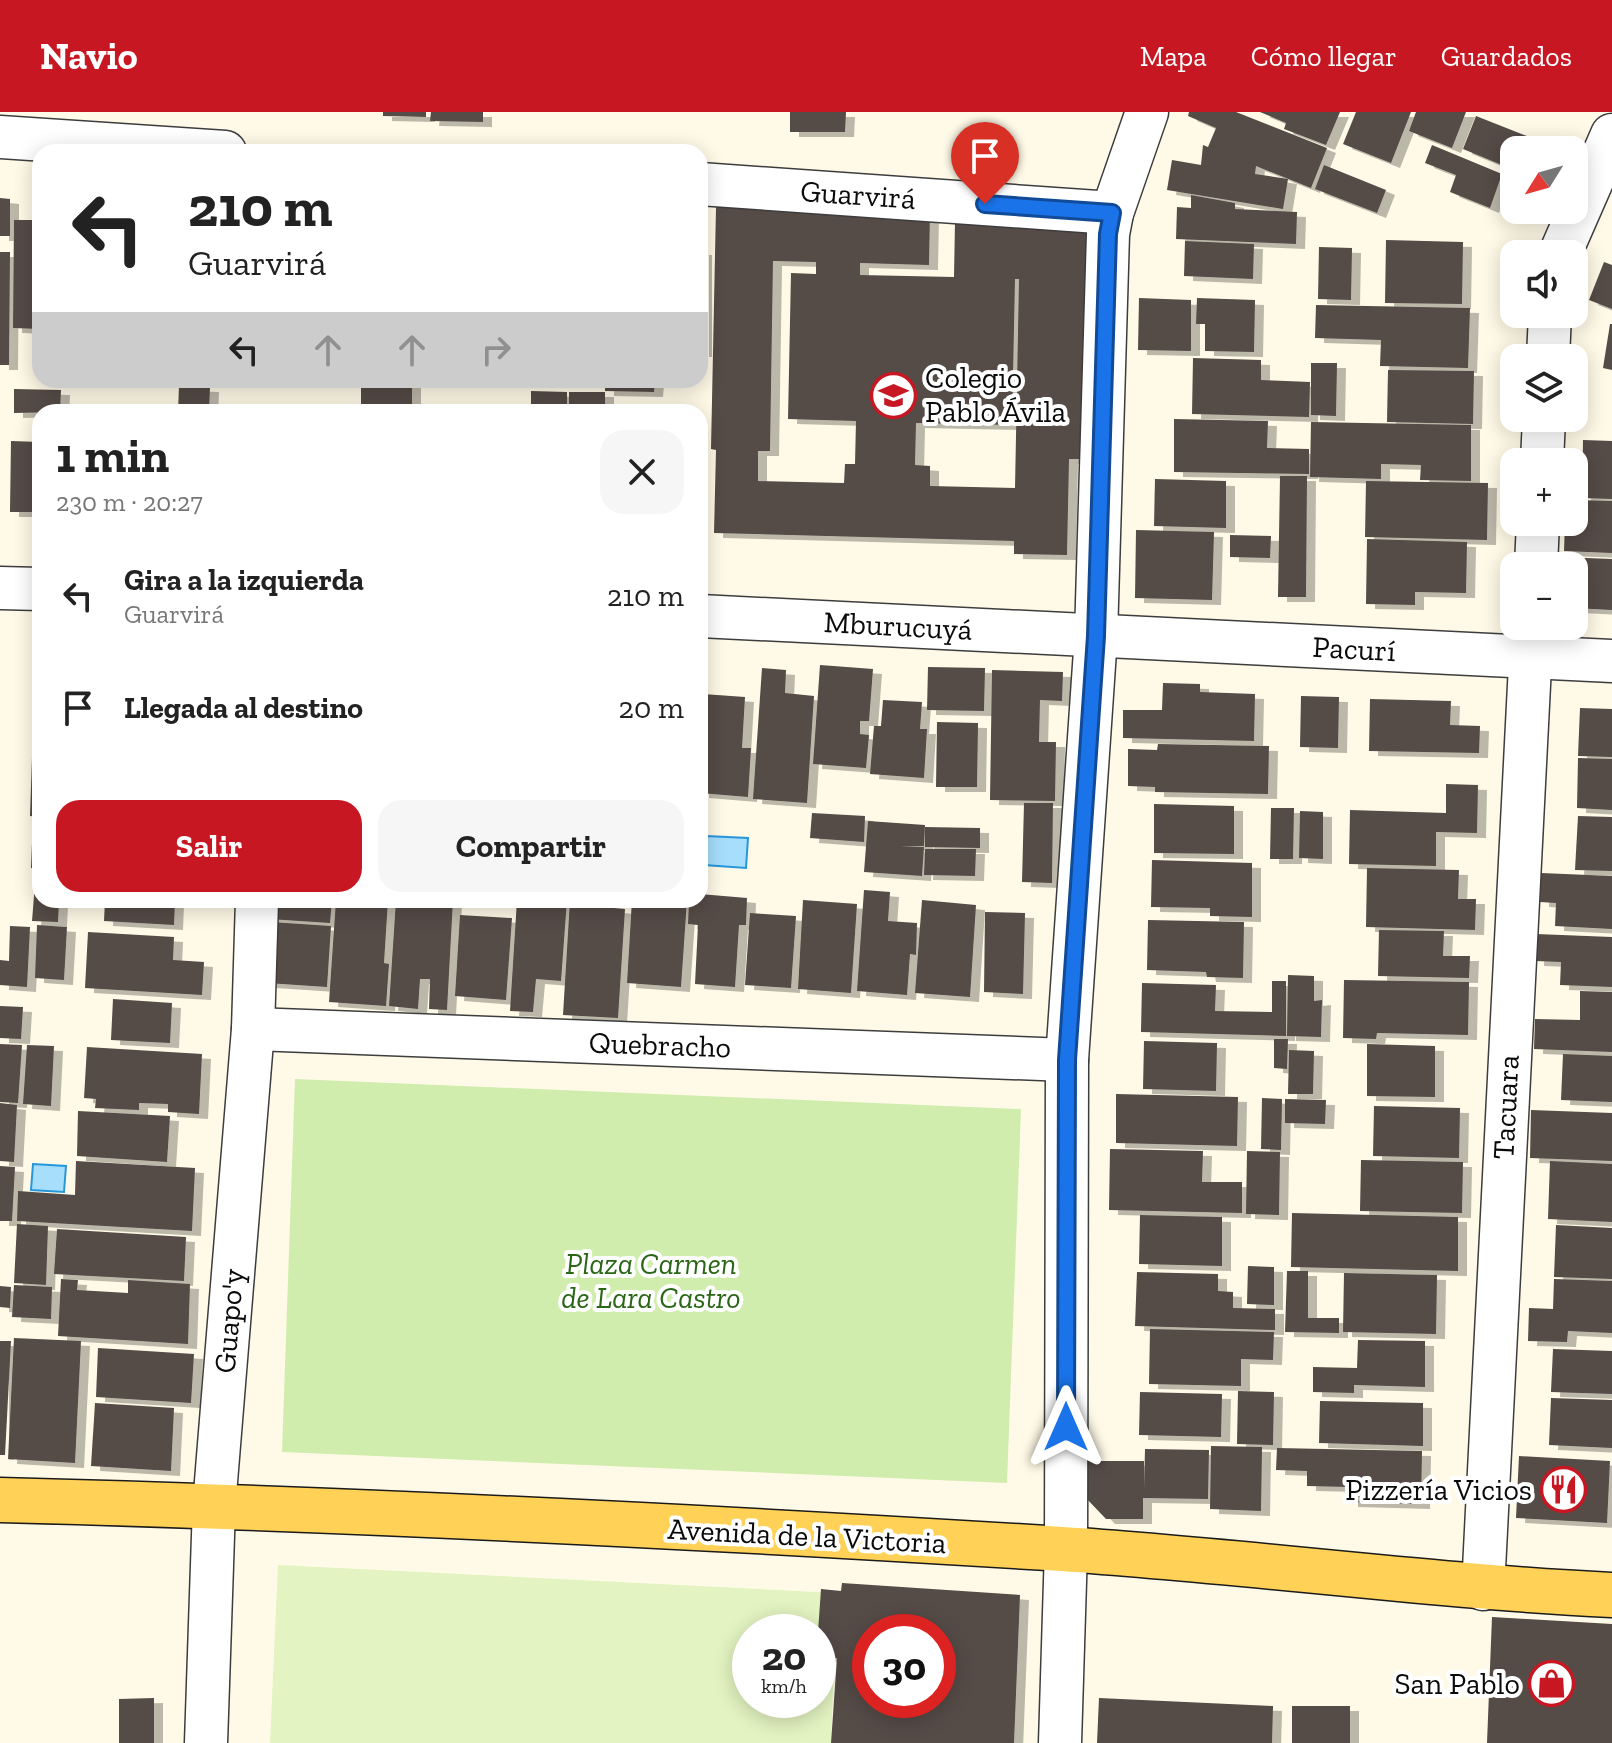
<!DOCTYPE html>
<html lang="es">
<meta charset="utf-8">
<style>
:root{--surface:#fff;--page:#f6f6f6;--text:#222;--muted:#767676;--accent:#c61723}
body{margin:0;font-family:"Zilla Slab",serif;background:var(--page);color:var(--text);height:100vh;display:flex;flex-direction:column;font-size:30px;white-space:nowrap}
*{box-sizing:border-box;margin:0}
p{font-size:26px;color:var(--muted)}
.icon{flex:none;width:44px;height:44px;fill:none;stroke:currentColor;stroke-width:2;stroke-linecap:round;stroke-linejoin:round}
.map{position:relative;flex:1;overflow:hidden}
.details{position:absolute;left:32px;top:292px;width:676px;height:504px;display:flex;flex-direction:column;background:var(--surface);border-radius:24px;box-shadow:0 4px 20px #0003}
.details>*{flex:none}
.hud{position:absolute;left:32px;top:32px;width:676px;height:244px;border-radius:24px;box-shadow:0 4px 20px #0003;background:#fff;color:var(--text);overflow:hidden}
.needle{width:52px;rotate:233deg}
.fabs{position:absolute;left:1500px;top:24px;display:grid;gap:16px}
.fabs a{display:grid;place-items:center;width:88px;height:88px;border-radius:16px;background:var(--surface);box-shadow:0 4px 20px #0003;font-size:40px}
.speed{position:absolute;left:732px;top:1502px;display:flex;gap:16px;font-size:40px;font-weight:700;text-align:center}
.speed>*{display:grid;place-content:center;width:104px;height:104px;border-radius:50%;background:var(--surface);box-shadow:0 4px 20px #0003;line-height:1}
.speed small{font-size:20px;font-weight:400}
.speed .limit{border:12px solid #d22;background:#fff;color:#111}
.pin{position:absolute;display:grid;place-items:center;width:68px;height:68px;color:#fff;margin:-82px -34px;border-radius:50% 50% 50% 0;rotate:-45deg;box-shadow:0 0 8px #0007}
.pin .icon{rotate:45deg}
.me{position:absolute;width:88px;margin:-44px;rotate:0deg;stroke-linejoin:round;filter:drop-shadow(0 0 6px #0008)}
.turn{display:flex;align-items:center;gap:28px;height:168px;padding:0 24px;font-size:36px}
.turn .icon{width:104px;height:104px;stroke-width:2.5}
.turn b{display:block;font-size:56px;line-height:68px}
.lanes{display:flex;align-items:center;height:76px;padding:0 24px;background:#0003;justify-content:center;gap:40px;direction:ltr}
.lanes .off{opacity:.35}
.round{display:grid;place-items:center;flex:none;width:84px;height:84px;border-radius:24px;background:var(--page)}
.headline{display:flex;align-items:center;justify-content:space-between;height:136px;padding:0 24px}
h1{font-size:48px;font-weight:700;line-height:60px}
.button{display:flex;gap:16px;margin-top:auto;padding:16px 24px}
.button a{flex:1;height:92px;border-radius:24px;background:var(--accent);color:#fff;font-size:32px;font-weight:700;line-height:92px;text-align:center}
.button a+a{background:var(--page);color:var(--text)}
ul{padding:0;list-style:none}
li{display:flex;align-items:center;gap:24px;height:112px;padding:0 24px}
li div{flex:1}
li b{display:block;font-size:30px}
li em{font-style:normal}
header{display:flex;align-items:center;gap:48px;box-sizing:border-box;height:112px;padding:0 40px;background:var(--accent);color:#fff}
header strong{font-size:38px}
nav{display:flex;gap:44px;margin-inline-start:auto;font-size:28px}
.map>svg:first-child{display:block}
.green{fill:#d0edae}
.pitch{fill:#e3f3c1;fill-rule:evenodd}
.water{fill:#a6defc;stroke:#2797da;stroke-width:2}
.building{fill:#544b46;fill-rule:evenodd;filter:url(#shadow)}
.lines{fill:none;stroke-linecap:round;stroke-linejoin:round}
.minor-casing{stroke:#3d3d3d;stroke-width:45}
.major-casing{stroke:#1b1b1b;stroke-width:47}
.minor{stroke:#fff;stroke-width:42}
.major{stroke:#ffd257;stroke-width:44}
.route-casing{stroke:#114b97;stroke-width:20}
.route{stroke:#1a73e8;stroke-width:14}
.labels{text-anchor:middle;stroke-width:8;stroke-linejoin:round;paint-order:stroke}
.street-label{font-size:30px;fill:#0a0a0a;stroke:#fff}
.poi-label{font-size:30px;fill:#0a0a0a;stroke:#fff;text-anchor:end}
.park-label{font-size:30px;font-style:italic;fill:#296716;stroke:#fff}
</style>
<header>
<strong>Navio</strong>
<nav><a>Mapa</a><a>Cómo llegar</a><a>Guardados</a></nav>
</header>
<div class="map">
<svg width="1612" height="1631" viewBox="0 0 1612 1631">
<defs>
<filter id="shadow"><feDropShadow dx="9" dy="5" stdDeviation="0" flood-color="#0004"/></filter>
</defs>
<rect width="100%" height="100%" fill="#fffae7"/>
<polygon class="green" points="295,967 1021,997 1007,1371 282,1340"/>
<path class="pitch" d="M278,1453L837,1481L831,1631H270ZM750,1520H818V1588H750Z"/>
<g class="water">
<polygon points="706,724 748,726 746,756 704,753"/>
<polygon points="33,1052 66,1054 64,1080 31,1078"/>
</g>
<g class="building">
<polygon points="383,0 426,0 426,5 383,4"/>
<polygon points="431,0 483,0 483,10 430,9"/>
<polygon points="790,0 846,0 845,20 790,20"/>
<polygon points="1189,0 1236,0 1327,36 1311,76 1256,54 1255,62 1288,67 1283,97 1167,78 1172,48 1201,53 1203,33 1208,35 1216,16 1188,4"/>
<polygon points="1260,0 1340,0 1326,33 1284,17 1286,11"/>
<polygon points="1356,0 1411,0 1391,51 1343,32"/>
<polygon points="1416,0 1466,0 1452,36 1409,19"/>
<polygon points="1476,4 1532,26 1527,38 1514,38 1514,58 1463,37"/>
<polygon points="1432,33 1502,62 1490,96 1450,80 1456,63 1425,51"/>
<polygon points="1324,53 1386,78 1377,101 1315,77"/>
<polygon points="1191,83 1235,91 1235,97 1297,100 1296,132 1176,127 1177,95 1191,96"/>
<polygon points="0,86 10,87 10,124 0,124"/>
<path d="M716,95L930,100L929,153L860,151V163L954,165L955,109L1087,112L1083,347H1069L1067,443L1014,442V429L714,421L716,338L711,337ZM773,149L816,150V162L791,161L788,307L856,309L855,352H845L844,371L758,369V339H770ZM1015,167H1019L1015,376L930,374V354L915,353L916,311L1012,313Z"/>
<polygon points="14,108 40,108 40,217 13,216"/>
<polygon points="1386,128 1463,130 1462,192 1385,191"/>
<polygon points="1185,129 1254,132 1253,167 1184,164"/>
<polygon points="1319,135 1352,136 1351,188 1318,187"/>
<rect x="700" y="138" width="3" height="102"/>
<polygon points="0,140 10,140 9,253 0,253"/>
<polygon points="1604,150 1612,153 1612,197 1589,188"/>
<polygon points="1139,186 1191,188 1191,239 1138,238"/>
<polygon points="1197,186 1255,188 1254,240 1205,239 1205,212 1196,212"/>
<polygon points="1316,193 1470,196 1468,256 1380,254 1381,228 1315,226"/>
<polygon points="1610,212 1612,212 1612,258 1603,256"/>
<polygon points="1193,246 1261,248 1261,268 1310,270 1309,305 1192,302"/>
<polygon points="1311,251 1337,251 1336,304 1311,303"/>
<polygon points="1388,258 1474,259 1473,312 1387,310"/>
<polygon points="361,268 412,268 412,300 361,299"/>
<polygon points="605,268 655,268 654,280 605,279"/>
<polygon points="179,274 210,275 209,300 178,300"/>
<polygon points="14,277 61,278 60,300 14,301"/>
<polygon points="531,279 567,280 567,296 531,295"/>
<polygon points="569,280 605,280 605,297 569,296"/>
<polygon points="1174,307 1268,309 1267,336 1309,337 1309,362 1174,360"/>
<polygon points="1311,310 1471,313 1471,369 1420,368 1421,353 1381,352 1381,367 1310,365"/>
<polygon points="1583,328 1612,329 1612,387 1582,386"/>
<polygon points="11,329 40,330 40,400 10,400"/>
<polygon points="1280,364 1307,364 1306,485 1278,485"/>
<polygon points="1155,367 1226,369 1226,416 1154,414"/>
<polygon points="1366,369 1488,371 1487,428 1365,425"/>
<polygon points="1574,388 1612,389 1612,441 1564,439 1565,410 1574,410"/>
<polygon points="1136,418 1214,420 1212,488 1135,486"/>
<polygon points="1230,423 1271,424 1270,446 1230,445"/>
<polygon points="1367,427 1467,430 1466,481 1415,480 1415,493 1366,492"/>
<polygon points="1560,445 1612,447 1612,498 1574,496 1574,454 1560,454"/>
<polygon points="820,553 873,557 869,609 860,609 860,622 869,623 866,656 813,652"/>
<polygon points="928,555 985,556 984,599 927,598"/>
<polygon points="762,556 786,558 785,581 814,584 807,691 753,687"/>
<polygon points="992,558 1063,560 1062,589 1040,588 1039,630 1056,630 1055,689 990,688"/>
<polygon points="1163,571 1200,572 1200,580 1255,582 1254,629 1123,626 1123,598 1162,598"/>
<polygon points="703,582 745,585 742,636 751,636 748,685 700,681"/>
<polygon points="35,583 40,583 40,646 32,645"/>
<polygon points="1301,584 1339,585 1338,636 1300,635"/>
<polygon points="1370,587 1451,589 1450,613 1480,614 1479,641 1369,639"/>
<polygon points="883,588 922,590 920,617 927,617 924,666 870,662 874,614 881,614"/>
<polygon points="1580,596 1612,597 1612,645 1578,644"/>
<polygon points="937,610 978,611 977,675 936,675"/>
<polygon points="1158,632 1269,634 1268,682 1155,680 1155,675 1128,674 1128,637 1157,638"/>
<polygon points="32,646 40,647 40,705 30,704"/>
<polygon points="1578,646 1612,647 1612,698 1577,696"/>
<polygon points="1446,672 1478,673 1477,721 1436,720 1436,754 1349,752 1350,698 1446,701"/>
<polygon points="1024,691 1053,691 1052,771 1022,770"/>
<polygon points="1154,692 1234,694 1234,742 1154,741"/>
<polygon points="1271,696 1294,696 1293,747 1270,747"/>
<polygon points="1300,699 1323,700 1323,747 1299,746"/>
<polygon points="812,701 865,704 864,730 810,726"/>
<polygon points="1578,704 1612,705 1612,759 1575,758"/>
<polygon points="33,707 40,707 40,757 31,756"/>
<polygon points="868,709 925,713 924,734 900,734 924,735 922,764 864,760"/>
<polygon points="925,715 980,716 980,736 925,735"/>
<polygon points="925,737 976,737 975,764 924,763"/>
<polygon points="1152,748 1252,751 1252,805 1210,804 1210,796 1151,795"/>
<polygon points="1367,756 1459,758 1458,787 1476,787 1475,818 1366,815"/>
<polygon points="36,759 40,760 40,788 59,788 58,810 32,809"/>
<polygon points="1541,761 1612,764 1612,817 1555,814 1556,791 1540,790"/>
<polygon points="864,778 890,780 888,809 917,811 916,843 910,842 907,883 857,879"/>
<polygon points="700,782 747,786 746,813 739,813 735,875 695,872 698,813 688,812 689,788 700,788"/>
<polygon points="105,788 175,788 174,813 104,809"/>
<polygon points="271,788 332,788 330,811 269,807"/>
<polygon points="336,788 388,788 384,851 389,852 386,894 329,890"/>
<polygon points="396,788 453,788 447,898 429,897 430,867 420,867 418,897 389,894"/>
<polygon points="517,788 567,788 561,869 536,867 533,900 510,899"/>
<polygon points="570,788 593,788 592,794 625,797 618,906 563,903"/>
<polygon points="632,788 687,788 681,875 627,871"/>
<polygon points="803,788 857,792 851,881 798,877"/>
<polygon points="922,788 976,793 970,885 915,881"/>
<polygon points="985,800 1025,801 1023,882 984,880"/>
<polygon points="750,801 796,804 791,876 745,873"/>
<polygon points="460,803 512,806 506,888 455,884"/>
<polygon points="1148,808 1244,810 1243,866 1207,865 1206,860 1147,858"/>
<polygon points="271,810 331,814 327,875 267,871"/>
<polygon points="37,813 67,815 64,868 35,866"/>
<polygon points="10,814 30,815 27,875 0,873 0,848 9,849"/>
<polygon points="1379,818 1444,819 1443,844 1470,844 1469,866 1378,864"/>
<polygon points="88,820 174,825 173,848 204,850 202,883 85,876"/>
<polygon points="1536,822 1612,825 1612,875 1560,873 1561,850 1535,849"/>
<polygon points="1288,863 1314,864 1314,889 1322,888 1321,925 1287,924"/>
<polygon points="1344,868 1469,870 1468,923 1377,921 1376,927 1343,926"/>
<polygon points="1272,869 1286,869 1286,924 1141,920 1142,871 1216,873 1215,899 1272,900"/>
<polygon points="1580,879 1612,880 1612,940 1534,937 1535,907 1580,908"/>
<polygon points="113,887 172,891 170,931 111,928"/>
<polygon points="0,894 23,895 21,927 0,926"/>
<polygon points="1274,927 1288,927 1287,957 1274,956"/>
<polygon points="1144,929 1217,931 1216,979 1143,977"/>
<polygon points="0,932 22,933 18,991 0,990"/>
<polygon points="1367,932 1435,934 1435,985 1367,984"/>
<polygon points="27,933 54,934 51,994 23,992"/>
<polygon points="87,935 202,942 199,1002 168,1000 168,992 139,991 139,998 95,996 96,987 84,986"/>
<polygon points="1289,938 1314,939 1313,982 1288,982"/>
<polygon points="1563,942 1612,944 1612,990 1561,988"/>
<polygon points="1116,982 1238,985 1237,1034 1116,1031"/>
<polygon points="1262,986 1282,987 1281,1038 1261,1037"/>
<polygon points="1285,987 1326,988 1325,1012 1285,1011"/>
<polygon points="0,991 17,993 14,1050 0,1049"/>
<polygon points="1374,994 1460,996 1459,1046 1373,1044"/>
<polygon points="1531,998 1612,1001 1612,1049 1530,1046"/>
<polygon points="78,999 170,1004 167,1050 77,1044"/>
<polygon points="1110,1037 1203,1039 1202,1070 1242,1070 1242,1101 1109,1098"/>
<polygon points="1247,1039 1280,1040 1279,1103 1246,1102"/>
<polygon points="1361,1048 1463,1050 1462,1101 1360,1099"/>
<polygon points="76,1049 195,1056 192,1119 17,1109 18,1079 75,1083"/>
<polygon points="1550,1049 1612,1052 1612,1110 1548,1107"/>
<polygon points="0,1054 15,1055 12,1109 0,1109"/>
<polygon points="1292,1101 1458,1105 1458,1159 1291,1155"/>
<polygon points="1140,1103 1222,1105 1222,1154 1139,1152"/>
<polygon points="17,1112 48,1114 46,1173 14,1171"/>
<polygon points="1556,1113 1612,1116 1612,1167 1554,1165"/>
<polygon points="57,1117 186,1125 184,1169 54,1162"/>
<polygon points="1248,1154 1274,1155 1274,1193 1247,1192"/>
<polygon points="1287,1159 1308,1159 1308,1206 1339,1206 1339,1221 1285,1220"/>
<polygon points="1137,1160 1218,1162 1218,1179 1233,1180 1233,1196 1275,1197 1275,1218 1135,1214"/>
<polygon points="1344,1161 1437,1163 1436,1222 1343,1220"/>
<polygon points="61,1167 78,1168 77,1178 128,1181 128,1168 190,1172 188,1232 58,1224"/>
<polygon points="1554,1167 1612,1169 1612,1221 1568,1219 1567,1230 1528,1229 1529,1196 1553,1197"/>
<polygon points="14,1173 52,1175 51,1207 12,1205"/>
<polygon points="0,1174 11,1175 10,1196 0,1195"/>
<polygon points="1150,1217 1274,1220 1273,1248 1241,1247 1241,1274 1149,1272"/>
<polygon points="14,1226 81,1229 75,1351 8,1347"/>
<polygon points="1358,1228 1425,1229 1425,1275 1354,1273 1354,1281 1313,1280 1313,1255 1357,1256"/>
<polygon points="0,1229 11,1229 5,1343 0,1343"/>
<polygon points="98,1236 194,1242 191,1291 96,1285"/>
<polygon points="1553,1237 1612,1239 1612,1282 1551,1280"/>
<polygon points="1238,1279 1274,1280 1273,1333 1237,1332"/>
<polygon points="1140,1280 1222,1282 1221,1325 1139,1323"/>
<polygon points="1551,1286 1612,1288 1612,1336 1549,1333"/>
<polygon points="1320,1289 1423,1291 1423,1334 1319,1331"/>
<polygon points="95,1291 174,1296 171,1359 91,1354"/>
<polygon points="1211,1334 1262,1335 1261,1399 1210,1397"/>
<polygon points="1277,1336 1422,1339 1421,1392 1349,1390 1349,1375 1307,1374 1307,1359 1276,1358"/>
<polygon points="1145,1337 1209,1338 1208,1387 1143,1386 1143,1407 1106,1407 1085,1385 1085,1349 1144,1349 1144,1377"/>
<polygon points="1519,1344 1610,1349 1607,1411 1516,1406"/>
<path d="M842,1471L1020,1483L1014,1631H831L837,1546L818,1545V1520L821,1477L841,1479ZM870,1520H938V1588H870Z"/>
<polygon points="1492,1505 1612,1512 1612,1631 1487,1631"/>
<polygon points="154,1586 154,1631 119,1631 119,1587"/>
<polygon points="1099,1586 1273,1594 1272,1631 1097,1631"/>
<rect x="1292" y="1594" width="58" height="37"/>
</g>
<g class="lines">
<defs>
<g id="minor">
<polyline points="0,25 225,40"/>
<polyline points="700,72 1112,101"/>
<polyline points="1560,142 1612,23"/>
<polyline points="1548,246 1550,202"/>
<polyline points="1542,350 1544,306"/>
<polyline points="1536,454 1538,410"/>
<polyline points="0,476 40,477"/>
<polyline points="700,504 1612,549"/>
<polyline points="253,917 1067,948"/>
<polyline points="1483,1477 1532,514"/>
<polyline points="206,1631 214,1394 253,917 257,788"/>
<polyline points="1060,1631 1066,1437 1067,948 1096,524 1108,122 1112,101 1147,0"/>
</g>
<path id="major" d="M0,1388C354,1397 709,1415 1062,1437C1246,1449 1428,1474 1612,1483"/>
</defs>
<use href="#minor" class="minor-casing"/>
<use href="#major" class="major-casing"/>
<use href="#minor" class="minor"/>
<use href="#major" class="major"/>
</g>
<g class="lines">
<defs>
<polyline id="route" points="985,92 1112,101 1108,122 1096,524 1067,948 1066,1315"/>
</defs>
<use href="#route" class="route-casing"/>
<use href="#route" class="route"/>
</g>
<defs>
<symbol id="school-ring" viewBox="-11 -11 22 22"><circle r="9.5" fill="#fff" stroke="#c61723" stroke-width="1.5"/><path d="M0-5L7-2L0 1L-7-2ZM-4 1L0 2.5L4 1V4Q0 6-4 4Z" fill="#c61723"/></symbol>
<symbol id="restaurant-ring" viewBox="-11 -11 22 22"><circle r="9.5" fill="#fff" stroke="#c61723" stroke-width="1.5"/><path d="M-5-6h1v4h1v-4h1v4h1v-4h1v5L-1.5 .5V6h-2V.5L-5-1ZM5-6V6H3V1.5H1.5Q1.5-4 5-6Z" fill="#c61723"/></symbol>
<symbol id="shop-ring" viewBox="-11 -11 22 22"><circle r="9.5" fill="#fff" stroke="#c61723" stroke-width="1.5"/><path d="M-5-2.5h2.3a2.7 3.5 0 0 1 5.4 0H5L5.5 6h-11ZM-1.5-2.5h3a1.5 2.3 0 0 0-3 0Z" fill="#c61723"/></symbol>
</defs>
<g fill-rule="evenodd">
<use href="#school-ring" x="868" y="258" width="51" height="51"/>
<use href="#restaurant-ring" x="1538" y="1352" width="51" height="51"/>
<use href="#shop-ring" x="1526" y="1546" width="51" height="51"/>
</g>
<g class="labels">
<g class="street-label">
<text transform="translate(858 83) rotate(4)" y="10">Guarvirá</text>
<text transform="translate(898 514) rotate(3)" y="10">Mburucuyá</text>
<text transform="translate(1354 537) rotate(3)" y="10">Pacurí</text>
<text transform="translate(660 933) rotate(2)" y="10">Quebracho</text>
<text transform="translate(1506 995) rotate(-87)" y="10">Tacuara</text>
<text transform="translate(229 1209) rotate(-85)" y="10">Guapo'y</text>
<text transform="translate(807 1424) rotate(3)" y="10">Avenida de la Victoria</text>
</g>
<g class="poi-label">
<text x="925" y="276" text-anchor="start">Colegio<tspan x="925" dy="34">Pablo Ávila</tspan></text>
<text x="1532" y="1388">Pizzería Vicios</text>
<text x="1520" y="1582">San Pablo</text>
</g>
<g class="park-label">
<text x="651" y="1162">Plaza Carmen<tspan x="651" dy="34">de Lara Castro</tspan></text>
</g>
</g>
</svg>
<div class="fabs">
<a><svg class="needle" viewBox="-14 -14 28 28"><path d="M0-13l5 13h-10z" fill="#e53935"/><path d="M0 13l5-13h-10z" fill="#767676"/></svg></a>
<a><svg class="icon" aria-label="sound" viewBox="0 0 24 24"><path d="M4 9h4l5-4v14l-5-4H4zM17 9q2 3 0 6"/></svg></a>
<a><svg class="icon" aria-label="layers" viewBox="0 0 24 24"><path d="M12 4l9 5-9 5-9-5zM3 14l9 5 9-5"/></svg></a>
<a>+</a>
<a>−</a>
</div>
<div class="speed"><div>20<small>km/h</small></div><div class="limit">30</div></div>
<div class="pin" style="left:985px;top:92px;background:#d93025"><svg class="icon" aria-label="arrive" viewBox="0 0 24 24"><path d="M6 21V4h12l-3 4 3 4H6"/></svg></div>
<svg class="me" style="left:1066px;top:1315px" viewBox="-20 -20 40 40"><path d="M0-17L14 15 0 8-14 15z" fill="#1a73e8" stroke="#fff" stroke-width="4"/></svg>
<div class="hud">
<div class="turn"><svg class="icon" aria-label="left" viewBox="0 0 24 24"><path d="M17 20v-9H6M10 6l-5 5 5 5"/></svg><div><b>210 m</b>Guarvirá</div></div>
<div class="lanes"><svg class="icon" aria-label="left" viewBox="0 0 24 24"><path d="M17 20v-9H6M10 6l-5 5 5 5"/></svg><svg class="icon off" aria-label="ahead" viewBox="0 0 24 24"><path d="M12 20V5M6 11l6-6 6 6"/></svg><svg class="icon off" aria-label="ahead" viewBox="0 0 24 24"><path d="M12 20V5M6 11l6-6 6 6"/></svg><svg class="icon off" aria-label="right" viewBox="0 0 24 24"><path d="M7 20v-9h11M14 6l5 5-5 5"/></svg></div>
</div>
<section class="details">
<div class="headline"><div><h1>1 min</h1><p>230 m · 20:27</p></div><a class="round"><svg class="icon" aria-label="close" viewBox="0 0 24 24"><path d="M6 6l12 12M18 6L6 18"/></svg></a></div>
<ul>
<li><svg class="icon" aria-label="left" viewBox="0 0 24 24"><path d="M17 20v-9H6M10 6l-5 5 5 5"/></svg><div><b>Gira a la izquierda</b><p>Guarvirá</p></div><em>210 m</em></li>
<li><svg class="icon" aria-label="arrive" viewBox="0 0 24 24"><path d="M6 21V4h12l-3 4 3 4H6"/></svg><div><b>Llegada al destino</b></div><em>20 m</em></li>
</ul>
<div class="button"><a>Salir</a><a>Compartir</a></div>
</section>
</div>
